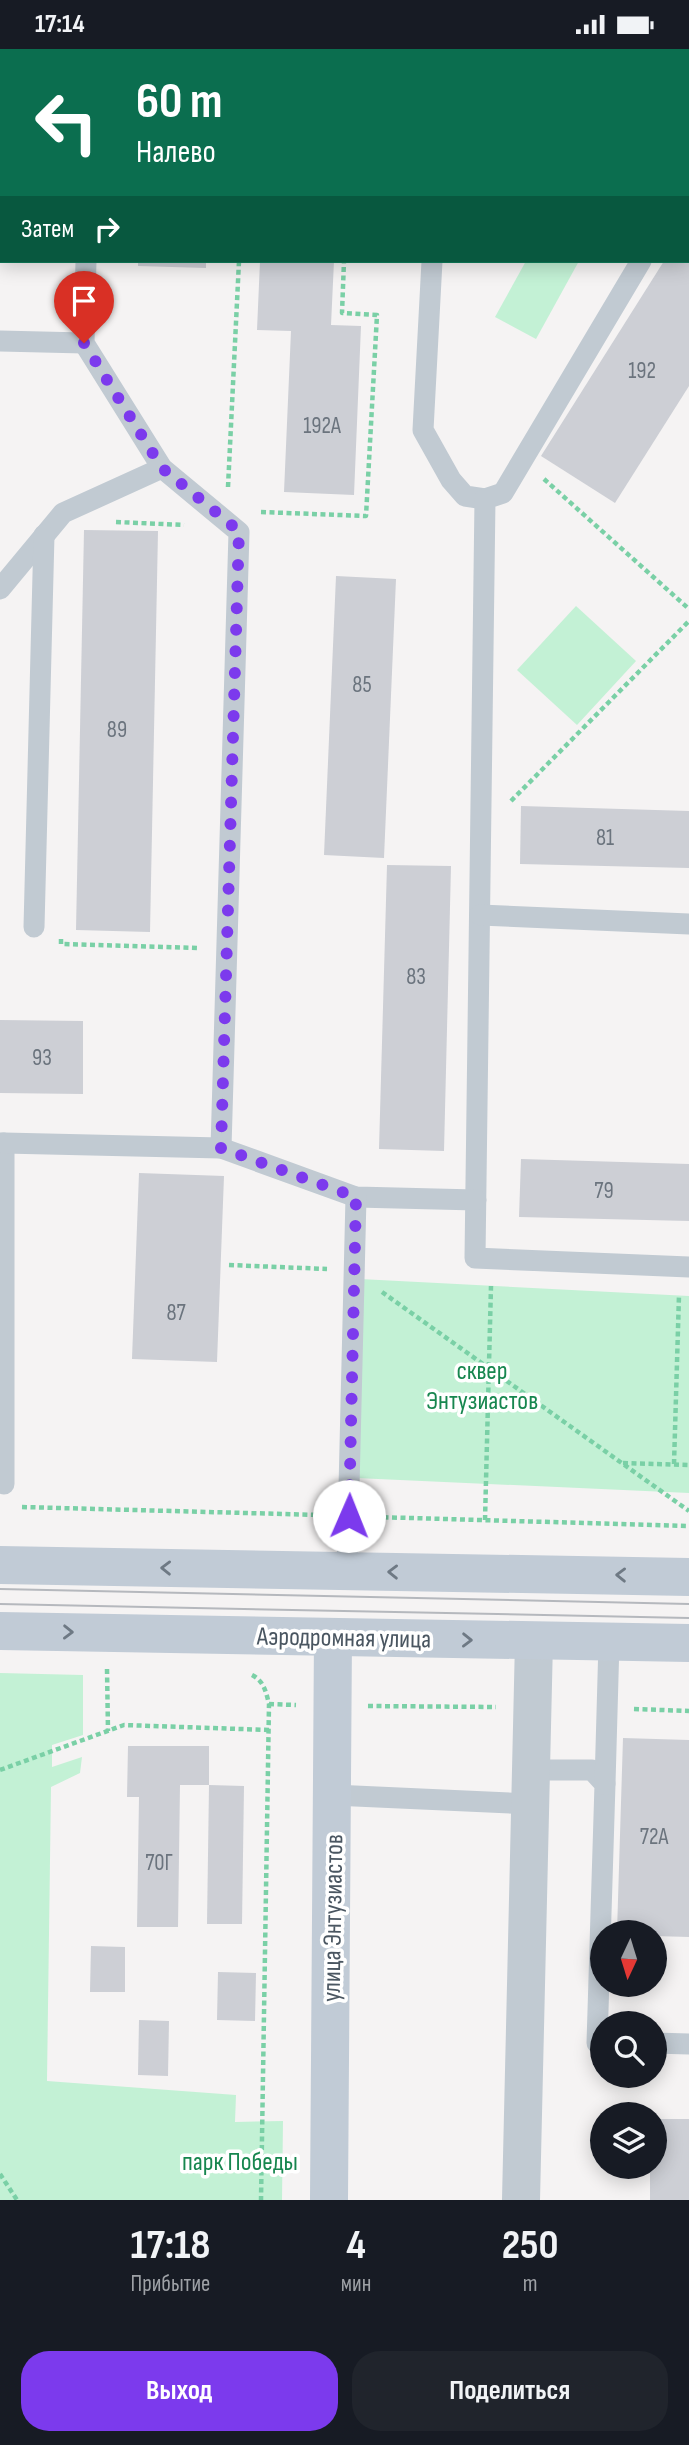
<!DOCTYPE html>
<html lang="ru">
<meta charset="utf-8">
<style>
:root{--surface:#171b24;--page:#20242c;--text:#f1f3f6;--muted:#9ea1a6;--accent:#7c3aed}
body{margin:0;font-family:"Sofia Sans Condensed",sans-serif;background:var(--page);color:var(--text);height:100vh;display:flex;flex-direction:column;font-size:26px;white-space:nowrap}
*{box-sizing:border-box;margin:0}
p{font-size:23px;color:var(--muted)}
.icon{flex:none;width:38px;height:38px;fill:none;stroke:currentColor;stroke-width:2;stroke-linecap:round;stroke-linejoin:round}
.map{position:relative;height:2151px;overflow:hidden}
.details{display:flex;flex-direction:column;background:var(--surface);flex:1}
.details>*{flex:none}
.guide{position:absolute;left:0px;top:0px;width:690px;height:214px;box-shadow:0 4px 18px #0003;background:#0b6e4f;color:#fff;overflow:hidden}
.needle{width:46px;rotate:184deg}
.buttons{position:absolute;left:590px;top:1871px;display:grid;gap:14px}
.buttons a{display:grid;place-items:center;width:77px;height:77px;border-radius:50%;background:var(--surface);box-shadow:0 4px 18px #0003;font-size:35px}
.pin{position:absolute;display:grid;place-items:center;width:60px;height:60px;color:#fff;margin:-72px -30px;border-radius:50% 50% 50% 0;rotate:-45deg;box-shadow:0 0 7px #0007}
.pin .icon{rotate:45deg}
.me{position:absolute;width:77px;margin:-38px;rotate:1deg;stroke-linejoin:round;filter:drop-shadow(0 0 5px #0008)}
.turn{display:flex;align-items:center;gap:24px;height:147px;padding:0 21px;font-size:32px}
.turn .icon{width:91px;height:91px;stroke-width:2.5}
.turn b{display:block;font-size:49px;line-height:60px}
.then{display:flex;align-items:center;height:66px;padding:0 21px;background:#0003;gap:14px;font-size:26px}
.eta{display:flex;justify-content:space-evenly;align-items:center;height:119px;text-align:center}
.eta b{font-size:42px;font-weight:700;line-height:49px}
.action{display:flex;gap:14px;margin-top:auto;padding:14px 21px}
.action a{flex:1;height:80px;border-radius:28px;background:var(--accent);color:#fff;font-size:28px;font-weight:700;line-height:80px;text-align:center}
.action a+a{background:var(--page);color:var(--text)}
.status{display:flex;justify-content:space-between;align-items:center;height:49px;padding:0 35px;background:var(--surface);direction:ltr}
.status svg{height:19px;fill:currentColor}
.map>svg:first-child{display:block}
.green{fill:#c3f1d5}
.building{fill:#cdcfd5}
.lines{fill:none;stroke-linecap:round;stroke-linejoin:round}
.path{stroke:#7ad0a6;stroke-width:4.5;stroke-dasharray:5 3.5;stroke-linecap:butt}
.lane{stroke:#c1cad2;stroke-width:21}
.street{stroke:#c1cad2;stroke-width:38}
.secondary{stroke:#c1cbd6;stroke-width:38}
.tram{stroke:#b5b8bd;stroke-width:2}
.oneway{stroke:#6e7984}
.route{stroke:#7c3aed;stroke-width:12;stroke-dasharray:0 21.6}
.labels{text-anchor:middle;stroke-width:7;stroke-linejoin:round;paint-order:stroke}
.number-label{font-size:23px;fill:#6b747e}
.park-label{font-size:26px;fill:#17864f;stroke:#fff}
.street-label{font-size:26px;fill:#4a5661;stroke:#fff}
</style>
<div class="status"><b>17:14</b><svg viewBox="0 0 49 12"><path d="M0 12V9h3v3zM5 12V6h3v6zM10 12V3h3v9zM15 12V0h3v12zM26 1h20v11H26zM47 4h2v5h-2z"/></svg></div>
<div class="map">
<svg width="689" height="2151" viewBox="0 0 689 2151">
<rect width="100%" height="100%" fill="#f5f3f3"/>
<g class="green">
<polygon points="526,212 579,212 536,290 495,268"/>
<polygon points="576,557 636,612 577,676 517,621"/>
<polygon points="360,1230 689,1247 689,1444 356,1429"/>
<polygon points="0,1624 83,1626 83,1686 52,1696 52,1718 82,1708 80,1724 51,1738 47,2032 236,2046 235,2073 283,2072 282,2151 0,2151"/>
</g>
<g class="building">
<polygon points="138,212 206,212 206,219 138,217"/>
<polygon points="260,212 334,212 331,276 361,277 354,446 284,443 291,282 257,281"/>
<polygon points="664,212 689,212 689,337 615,454 541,407"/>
<polygon points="84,481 158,482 150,883 76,881"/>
<polygon points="336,527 396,530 384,809 324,806"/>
<polygon points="521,757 689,762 689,819 520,815"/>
<polygon points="387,816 451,817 444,1102 379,1100"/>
<polygon points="0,971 83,972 83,1045 0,1044"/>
<polygon points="521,1110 689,1115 689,1172 519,1168"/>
<polygon points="139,1124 224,1127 217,1313 132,1310"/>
<polygon points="623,1689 689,1691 689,1888 654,1887 654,1883 617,1883"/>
<polygon points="128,1697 209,1697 209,1736 180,1736 178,1878 137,1878 139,1748 127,1748"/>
<polygon points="209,1736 244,1737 242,1875 207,1875"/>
<polygon points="91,1897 125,1898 125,1943 90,1943"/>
<polygon points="218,1923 256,1924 255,1972 217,1971"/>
<polygon points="139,1971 169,1972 168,2027 138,2026"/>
<polygon points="654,2070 689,2070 689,2151 650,2151 650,2118 654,2118"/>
</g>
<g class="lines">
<g class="path">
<polyline points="544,430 689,560"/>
<polyline points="228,438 239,212"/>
<polyline points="261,463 366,467 377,266 342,264 344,212"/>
<polyline points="116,473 184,476"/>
<polyline points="511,752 689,572"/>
<polyline points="61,890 61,895 198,899"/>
<polyline points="229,1216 327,1220"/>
<polyline points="382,1243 689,1462"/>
<polyline points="623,1414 689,1416"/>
<polyline points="674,1415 679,1246"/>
<polyline points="22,1458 321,1466"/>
<polyline points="375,1468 689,1477"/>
<polyline points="485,1471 491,1237"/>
<polyline points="107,1620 108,1682"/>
<path d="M252,1626C264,1632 266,1643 269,1655L261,2151"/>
<polyline points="269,1655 296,1656"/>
<polyline points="368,1657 496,1658"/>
<polyline points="634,1660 689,1662"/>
<polyline points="0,1721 124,1676 269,1681"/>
<polyline points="0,2125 17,2151"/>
</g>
<g class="lane">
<polyline points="91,2 91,0"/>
<polyline points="447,2 449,0"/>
<polyline points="688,135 689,133"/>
<polyline points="86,212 84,294 162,419 239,483 221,1099"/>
<polyline points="432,212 423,381 451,431 465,447 485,450"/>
<polyline points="641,212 503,444 485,450 475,1209 689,1218"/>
<polyline points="0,292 84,294"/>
<polyline points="0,540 63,464 162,419"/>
<polyline points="480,866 689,875"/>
<polyline points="34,878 44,486"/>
<polyline points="0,1094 4,1094 4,1435"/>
<polyline points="4,1094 221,1099 356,1148 476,1151"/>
<polyline points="347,1522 356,1148"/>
<polyline points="531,1721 592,1721 605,1735 597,1994 602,1994"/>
<polyline points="605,1735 609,1593"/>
<polyline points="333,1746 530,1755"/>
<polyline points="654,1994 689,1995"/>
</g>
<polyline class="street" points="521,2151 534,1592"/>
<g class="secondary">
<polyline points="0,1516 689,1528"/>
<polyline points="0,1582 689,1594"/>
<polyline points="329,2151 333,1588"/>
</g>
<g class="tram">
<polyline points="0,1540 689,1555"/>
<polyline points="0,1555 689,1569"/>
</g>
</g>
<defs><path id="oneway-chevron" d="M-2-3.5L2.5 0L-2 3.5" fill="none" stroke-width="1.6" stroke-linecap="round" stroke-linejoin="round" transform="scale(1.75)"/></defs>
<g class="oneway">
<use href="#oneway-chevron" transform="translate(166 1519) rotate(-179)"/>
<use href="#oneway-chevron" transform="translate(393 1523) rotate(-179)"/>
<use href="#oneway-chevron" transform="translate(621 1526) rotate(-179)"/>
<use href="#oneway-chevron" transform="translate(68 1583) rotate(1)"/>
<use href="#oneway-chevron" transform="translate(467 1591) rotate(1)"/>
</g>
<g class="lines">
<polyline class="route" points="84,294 162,419 239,482 221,1099 356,1148 349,1467"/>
</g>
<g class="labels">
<g class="number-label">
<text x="642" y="329">192</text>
<text x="322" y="384">192А</text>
<text x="362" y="643">85</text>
<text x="117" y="688">89</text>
<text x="605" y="796">81</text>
<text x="416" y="935">83</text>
<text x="42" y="1016">93</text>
<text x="604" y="1149">79</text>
<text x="176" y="1271">87</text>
<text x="654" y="1795">72А</text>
<text x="159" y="1821">70Г</text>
</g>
<g class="park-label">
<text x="482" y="1330">сквер<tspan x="482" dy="30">Энтузиастов</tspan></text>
<text x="240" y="2121">парк Победы</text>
</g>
<g class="street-label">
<text transform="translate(344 1588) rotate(1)" y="9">Аэродромная улица</text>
<text transform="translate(332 1869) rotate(-89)" y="9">улица Энтузиастов</text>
</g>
</g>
</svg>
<div class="buttons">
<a><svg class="needle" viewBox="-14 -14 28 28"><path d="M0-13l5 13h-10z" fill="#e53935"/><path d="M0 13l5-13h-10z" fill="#9ea1a6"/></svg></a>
<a><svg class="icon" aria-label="search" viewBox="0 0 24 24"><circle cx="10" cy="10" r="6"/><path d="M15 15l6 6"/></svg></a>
<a><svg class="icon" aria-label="layers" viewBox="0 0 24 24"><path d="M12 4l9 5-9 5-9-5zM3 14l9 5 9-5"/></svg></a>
</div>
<div class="pin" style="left:84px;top:294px;background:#d93025"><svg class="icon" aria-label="arrive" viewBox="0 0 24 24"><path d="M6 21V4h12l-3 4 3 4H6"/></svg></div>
<svg class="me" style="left:349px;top:1467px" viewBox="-20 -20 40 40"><circle r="19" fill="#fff"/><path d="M0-13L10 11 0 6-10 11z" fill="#7c3aed"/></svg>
<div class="guide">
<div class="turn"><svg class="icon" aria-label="left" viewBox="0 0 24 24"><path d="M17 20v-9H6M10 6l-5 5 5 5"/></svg><div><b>60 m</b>Налево</div></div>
<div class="then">Затем<svg class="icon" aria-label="right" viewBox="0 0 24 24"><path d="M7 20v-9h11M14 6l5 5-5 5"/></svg></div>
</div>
</div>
<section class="details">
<div class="eta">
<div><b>17:18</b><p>Прибытие</p></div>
<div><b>4</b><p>мин</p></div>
<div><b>250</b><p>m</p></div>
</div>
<div class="action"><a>Выход</a><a>Поделиться</a></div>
</section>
